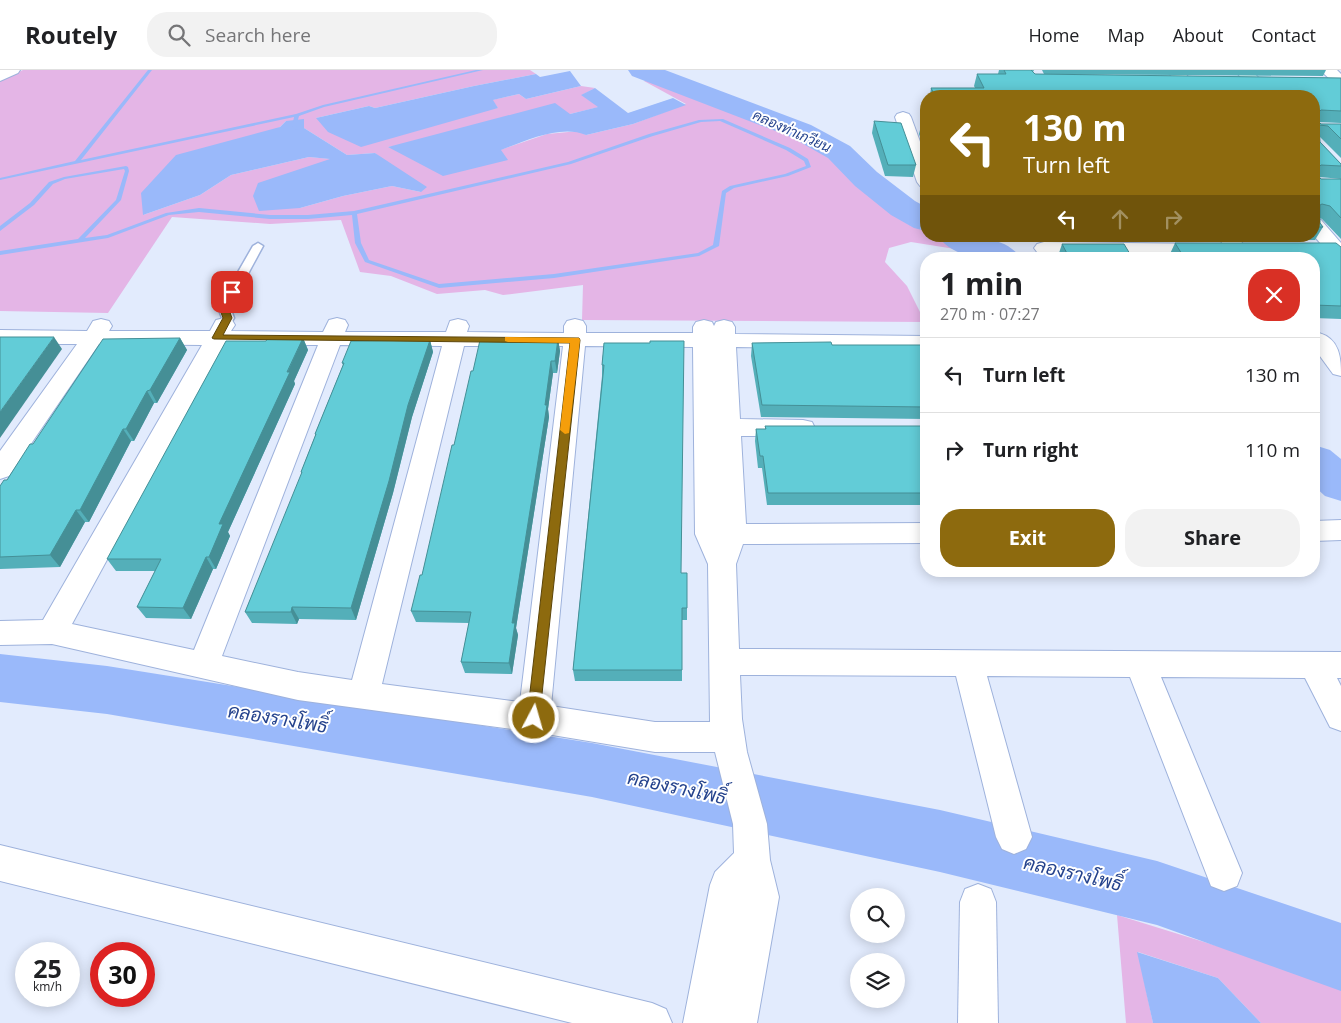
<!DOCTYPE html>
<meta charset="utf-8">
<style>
:root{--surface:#fff;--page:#f2f2f2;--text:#202124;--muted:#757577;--line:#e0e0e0;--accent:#8d6a0e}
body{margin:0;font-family:"Open Sans",Sarabun,sans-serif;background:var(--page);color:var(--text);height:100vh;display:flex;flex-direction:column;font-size:19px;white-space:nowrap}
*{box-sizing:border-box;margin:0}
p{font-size:16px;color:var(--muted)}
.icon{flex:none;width:28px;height:28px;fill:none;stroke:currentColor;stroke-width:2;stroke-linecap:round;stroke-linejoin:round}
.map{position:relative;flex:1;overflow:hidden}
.details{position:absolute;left:920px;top:182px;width:400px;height:325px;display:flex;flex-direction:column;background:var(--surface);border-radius:20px;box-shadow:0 2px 12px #0003}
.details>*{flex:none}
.banner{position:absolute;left:920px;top:20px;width:400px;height:152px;border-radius:20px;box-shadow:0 2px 12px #0003;background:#8d6a0e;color:#fff;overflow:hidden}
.fabs{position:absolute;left:850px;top:818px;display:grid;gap:10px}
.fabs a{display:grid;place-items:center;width:55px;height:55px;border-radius:50%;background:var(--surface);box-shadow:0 2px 12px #0003;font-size:25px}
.speed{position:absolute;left:15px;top:872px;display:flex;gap:10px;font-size:25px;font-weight:700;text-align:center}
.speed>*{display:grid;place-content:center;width:65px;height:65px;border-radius:50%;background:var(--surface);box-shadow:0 2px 12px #0003;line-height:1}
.speed small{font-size:12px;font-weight:400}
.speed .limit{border:8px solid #d22;background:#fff;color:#111}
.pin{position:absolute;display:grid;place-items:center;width:42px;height:42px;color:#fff;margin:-21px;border-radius:10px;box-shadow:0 2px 8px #0006}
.me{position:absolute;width:55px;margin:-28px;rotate:6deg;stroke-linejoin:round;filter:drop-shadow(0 0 4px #0008)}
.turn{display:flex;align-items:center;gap:18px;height:105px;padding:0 20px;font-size:22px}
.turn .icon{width:65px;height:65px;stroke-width:2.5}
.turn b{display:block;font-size:35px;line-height:42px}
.lanes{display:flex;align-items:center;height:48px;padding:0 20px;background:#0003;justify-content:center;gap:25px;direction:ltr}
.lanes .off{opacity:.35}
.round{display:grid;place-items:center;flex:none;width:52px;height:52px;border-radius:20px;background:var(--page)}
.head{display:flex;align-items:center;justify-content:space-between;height:85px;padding:0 20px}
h1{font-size:30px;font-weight:700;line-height:38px}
.button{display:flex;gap:10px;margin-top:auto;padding:10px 20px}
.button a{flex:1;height:58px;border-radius:20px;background:var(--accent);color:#fff;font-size:20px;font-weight:700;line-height:58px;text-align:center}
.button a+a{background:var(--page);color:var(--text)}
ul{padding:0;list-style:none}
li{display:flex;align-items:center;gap:15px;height:75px;padding:0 20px;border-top:1px solid var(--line)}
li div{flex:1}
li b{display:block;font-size:19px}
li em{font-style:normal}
header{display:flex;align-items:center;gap:30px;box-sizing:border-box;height:70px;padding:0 25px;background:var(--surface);border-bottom:1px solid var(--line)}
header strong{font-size:24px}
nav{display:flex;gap:28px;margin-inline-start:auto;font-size:18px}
.search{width:350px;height:45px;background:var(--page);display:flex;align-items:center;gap:12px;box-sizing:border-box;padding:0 18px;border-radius:20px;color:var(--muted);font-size:19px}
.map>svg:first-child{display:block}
.green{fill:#e4b5e6;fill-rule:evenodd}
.water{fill:#9ab9fa}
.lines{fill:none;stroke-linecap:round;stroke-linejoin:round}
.stream{fill:#9ab9fa;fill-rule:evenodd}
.river{fill:#9ab9fa;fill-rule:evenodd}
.lane-casing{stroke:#9eb2dc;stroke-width:3}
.street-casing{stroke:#9eb2dc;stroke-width:2}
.lane{fill:#fff;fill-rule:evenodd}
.street{fill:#fff;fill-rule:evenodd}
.wall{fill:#54afb9}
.shaded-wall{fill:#458f96}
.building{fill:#62ccd7;stroke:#458f96}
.route{fill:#8d6a0e;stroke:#5c4509}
.slow{fill:#f59e0b}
.labels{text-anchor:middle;stroke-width:4;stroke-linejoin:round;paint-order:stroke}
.far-water-label{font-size:14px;font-style:italic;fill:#25438d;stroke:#fff}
.near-water-label{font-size:19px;font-style:italic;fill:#25438d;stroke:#fff}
</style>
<header>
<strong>Routely</strong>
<div class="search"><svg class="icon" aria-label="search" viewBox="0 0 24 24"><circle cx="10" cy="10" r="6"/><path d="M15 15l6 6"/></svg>Search here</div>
<nav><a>Home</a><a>Map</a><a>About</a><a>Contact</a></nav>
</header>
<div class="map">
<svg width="1341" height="953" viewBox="0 0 1341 953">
<rect width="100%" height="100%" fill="#e2ebfd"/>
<g class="green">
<path d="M23,0H530L536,4L474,16L375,38L369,36L316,48L498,38L492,30L519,24L526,29L581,16L595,18L582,25L599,37L570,44L388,77L507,90L500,80L547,64L579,61L586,65L633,54L686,34L644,11L652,6L717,33L721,38L815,74L839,90L886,137L926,161V166H934L955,179L911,172L889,178L885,192L907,216L925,252L582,250L583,215L503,225L485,220L437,224L391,206L360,202L341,150L270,154L172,147L108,243L0,241V11ZM286,51L304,58L347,85L375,83L421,122L392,116L343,126L300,138L332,89L309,87L231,105L200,125L143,145L280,57Z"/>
<polygon points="1117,845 1217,876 1252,882 1341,912 1341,953 1261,953 1218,908 1138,882 1153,953 1126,953"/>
</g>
<g class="water">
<polygon points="570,1 581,16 526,29 519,24 493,30 498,38 361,77 328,62 316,48 369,36 375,38 474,16 536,4 540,7"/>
<path d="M595,18L628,43L673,28L686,35L633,54L586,65C561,54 525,71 501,80L508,90L443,106L388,77L555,33L570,44L598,37L581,25Z"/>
<polygon points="304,49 304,58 347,85 375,83 427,117 421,122 392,116 343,126 300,138 259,141 253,126 258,113 330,89 309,87 231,105 200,125 143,145 141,123 176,85 280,57 286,51"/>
<polygon points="1137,882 1218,908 1261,953 1153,953"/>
</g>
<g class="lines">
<g class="stream">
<polygon points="148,0 152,0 81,90 296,44 323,35 476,0 483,0 324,37 299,46 296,57 298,59 296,60 292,57 294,47 0,110 0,108 75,91"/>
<path d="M723,49L790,78L808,89L811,97L788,106L734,118L726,123L719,176L699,186L554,208L439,218L365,192L355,173L352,145L308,149H270L199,142L169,145L108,168L0,185V181L78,169L116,130L125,101L124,99L65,109L53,114L34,135L0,161V156L30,133L49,112L64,107L126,96L128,97L129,101L121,130L85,168L107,165L166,143L199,138L270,145H308L354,141L568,92L649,64L699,50ZM720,51L786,80L804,91L806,96L785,104L730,116L722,121L713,175L698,183L554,204L439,214L369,190L361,173L357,144L571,94L653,66L701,52Z"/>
</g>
<g class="river">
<polygon points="628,0 665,0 811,55 850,76 877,102 915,131 926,137 926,161 914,158 891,145 855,116 828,88 791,67 632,6"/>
<path d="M938,166C965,166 1004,163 1022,189C994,189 956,192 938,166Z"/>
<polygon points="1314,375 1330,380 1341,389 1341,431 1325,426 1314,416"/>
<polygon points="0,584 107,596 592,673 940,740 1157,791 1341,853 1341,921 1157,855 940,802 592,727 107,644 0,632"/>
</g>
<defs>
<polygon id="lane" points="258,173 263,176 230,237 234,248 228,258 220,258 218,255 222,248 218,237 253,176"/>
<g id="street">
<polygon points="0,0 20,0 18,3 0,11"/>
<polygon points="1166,0 1182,0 1205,26 1189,26"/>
<polygon points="1234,0 1251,0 1276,26 1259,26"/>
<polygon points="1320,0 1337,0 1341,4 1341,17 1336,15"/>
<polygon points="903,42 909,44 911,47 926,88 926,117 920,116 917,112 895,47 897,44"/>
<polygon points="1314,148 1321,150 1341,173 1341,191 1334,189 1314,166"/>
<polygon points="1217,166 1237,166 1254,189 1234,189"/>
<polygon points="1044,172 1210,174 1217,176 1220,180 1217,184 1210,186 1044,184 1037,182 1034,178 1037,174"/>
<path d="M224,248L232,250L235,255L231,261L323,262L329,250L337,248L345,250L348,255L345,262H446L450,251L458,249L466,251L469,256L467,262L564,263V256L567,251L575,249L583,251L586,256V263H693V257L696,252L704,250L712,252L714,256L716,252L724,250L732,252L735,257V264L926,266V280L736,277L740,349L803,350L812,352L815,358L812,364L803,366H741L746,454L926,453V473L743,474L736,494L739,579L1341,582V608H1337L1341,616V661L1330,657L1305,608L1161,607L1242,803L1237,816L1224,821L1211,816L1130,607L987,606L1032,767L1026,779L1014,784L1002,779L996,767L956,606L740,605L742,649L747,682L767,754L770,790L779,827L757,953H683L710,815L715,802L734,783L733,754L715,682H655L534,662L298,630L52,574L0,575V551L43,550L202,275L99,274L9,406L0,409V381L77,274H0V260L87,261L93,251L101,249L109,251L112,256L109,261H210L216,250ZM224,275H318L194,580L72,554ZM340,275L442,276L352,610L298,602L222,586ZM464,276H563L520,632L382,614ZM585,276L693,277L695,464L708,494L710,652H655L551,636Z"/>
<path d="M1319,263C1340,269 1341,288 1341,306L1333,304L1314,278V265Z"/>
<polygon points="1341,450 1341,470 1314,471 1314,451"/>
<polygon points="0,775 652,933 666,939 672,953 572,953 0,811"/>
<polygon points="978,814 991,819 996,832 998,953 958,953 960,832 965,819"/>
</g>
</defs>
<use href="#lane" class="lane-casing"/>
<use href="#street" class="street-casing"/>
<use href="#lane" class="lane"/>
<use href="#street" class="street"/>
</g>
<g class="wall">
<polygon points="999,0 1034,0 1033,2 1035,4 1341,8 1341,53 1319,52 1321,54 1341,54 1341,88 1320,67 1320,72 1341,94 1341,109 1320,107 1321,109 1341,109 1341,169 1322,149 1320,148 1320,153 1323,157 1315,170 994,170 993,166 1314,166 1314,26 930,26 931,18 975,18 974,16 977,4 998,4"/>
<polygon points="1042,0 1326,0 1323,6 1044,4"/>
<polygon points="874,51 916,95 913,107 885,106 872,63"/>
<polygon points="922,52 926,52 926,83 919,64"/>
<polygon points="1175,173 1341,177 1341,249 1314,248 1314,189 1171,189 1169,186"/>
<polygon points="1062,174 1133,189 1059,189 1058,186"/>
<polygon points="180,268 187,280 157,333 154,333 134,371 131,371 89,452 85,452 60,497 0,499 0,416 7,410 33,374"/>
<polygon points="303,268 308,280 294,311 295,314 228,462 230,466 216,499 213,499 191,549 146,548 137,537 155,501 116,501 107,489"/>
<polygon points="558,269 560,281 557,303 553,303 548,339 549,347 516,558 518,565 512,604 465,603 461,592 469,553 416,552 411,541 422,505 473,301"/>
<polygon points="430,270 433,282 412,347 393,423 356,550 299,549 297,554 252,553 245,542 302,404 301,402 315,366 315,364 343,295 342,293"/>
<polygon points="604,273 681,503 687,538 687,550 682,550 682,611 575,611 573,600 602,306 602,295"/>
<polygon points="752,273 832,275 926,275 926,349 761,347 751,286"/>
<polygon points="765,356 926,356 926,435 767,435 762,398 758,398 755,371 756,359 765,359"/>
</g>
<g class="shaded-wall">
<polygon points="54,267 62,279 0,368 0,342"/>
<polygon points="180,268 187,280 157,333 150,320"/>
<polygon points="303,268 308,280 294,311 295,314 228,462 230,466 216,499 209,487 219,454"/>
<polygon points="558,269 560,281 557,303 555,291"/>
<polygon points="430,270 433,282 412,347 393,423 356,550 351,538 408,335"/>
<polygon points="551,291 553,303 548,339 549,347 516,558 518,565 512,604 509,593 512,553"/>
<polygon points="147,321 154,333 134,371 126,359"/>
<polygon points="123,359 131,371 89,452 80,440"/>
<polygon points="76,440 85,452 60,497 50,485"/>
<polygon points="206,487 213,499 191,549 183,538"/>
<polygon points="292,537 299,549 297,554 291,542"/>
</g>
<g class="building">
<polygon points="1004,0 1031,0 1035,4 1341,8 1341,41 1321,40 1319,42 1319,52 1321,54 1341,54 1341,69 1328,56 1319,55 1320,72 1341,94 1341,96 1321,95 1319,97 1319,107 1321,109 1341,109 1341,148 1330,136 1322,134 1320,135 1320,153 1323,157 1314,157 1314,26 935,26 931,18 984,18 977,4 1006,4"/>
<polygon points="874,51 901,53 916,95 888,95"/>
<polygon points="922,52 926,52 926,64"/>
<polygon points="1175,173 1336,173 1341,177 1341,236 1314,235 1314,189 1185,189"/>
<polygon points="1062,174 1124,174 1133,189 1070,189"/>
<polygon points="0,267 54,267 0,342"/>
<polygon points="180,268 150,320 147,321 126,359 123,359 80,440 76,440 50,485 0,487 0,416 4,410 7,410 30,374 33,374 103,269"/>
<polygon points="268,268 303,268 287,302 290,302 219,454 223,454 209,487 206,487 183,538 137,537 161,489 107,489 226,271 266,271"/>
<polygon points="558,269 555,291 551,291 545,335 547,335 512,553 515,553 509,593 461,592 471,542 411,541 420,505 422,505 452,375 454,375 471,301 473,301 480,270"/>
<polygon points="430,270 408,335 389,411 351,538 292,537 291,542 245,542 302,402 301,402 316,364 315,364 344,293 342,293 351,271"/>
<polygon points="650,271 684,271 681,503 687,503 687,538 682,538 682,600 573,600 604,295 602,295 604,273 650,273"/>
<polygon points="831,272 832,275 926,275 926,337 762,335 752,273"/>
<polygon points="765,356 926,356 926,423 768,423 763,386 760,386 756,359 766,359"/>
</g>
<polygon class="route" points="232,219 236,222 228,237 232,248 223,265 579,268 580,270 539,652 534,653 529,652 527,648 570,273 214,269 212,268 223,248 219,237 229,220"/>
<polygon class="slow" points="505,267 579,268 580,270 569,363 565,364 560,360 570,273 508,272 505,271"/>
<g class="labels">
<g class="far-water-label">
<text transform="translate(792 61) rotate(24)" y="5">คลองท่าเกวียน</text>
</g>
<g class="near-water-label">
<text transform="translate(278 648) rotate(9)" y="7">คลองรางโพธิ์</text>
<text transform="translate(677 717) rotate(12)" y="7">คลองรางโพธิ์</text>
<text transform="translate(1073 803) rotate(13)" y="7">คลองรางโพธิ์</text>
</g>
</g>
</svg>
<div class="fabs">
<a><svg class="icon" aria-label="search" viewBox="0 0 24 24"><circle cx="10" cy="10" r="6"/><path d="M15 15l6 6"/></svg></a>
<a><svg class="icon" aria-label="layers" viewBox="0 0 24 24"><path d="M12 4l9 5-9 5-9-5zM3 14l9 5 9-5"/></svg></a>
</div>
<div class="speed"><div>25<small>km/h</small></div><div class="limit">30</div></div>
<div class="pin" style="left:232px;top:222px;background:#d93025"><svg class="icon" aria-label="arrive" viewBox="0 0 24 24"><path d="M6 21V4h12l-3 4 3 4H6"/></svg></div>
<svg class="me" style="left:534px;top:648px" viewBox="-20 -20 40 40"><circle r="17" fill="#8d6a0e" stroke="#fff" stroke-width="3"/><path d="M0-11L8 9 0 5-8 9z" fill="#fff"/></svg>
<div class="banner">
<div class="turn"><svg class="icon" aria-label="left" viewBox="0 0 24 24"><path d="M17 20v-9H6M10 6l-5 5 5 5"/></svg><div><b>130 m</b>Turn left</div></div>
<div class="lanes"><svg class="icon" aria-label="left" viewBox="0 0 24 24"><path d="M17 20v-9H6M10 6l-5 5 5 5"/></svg><svg class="icon off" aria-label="ahead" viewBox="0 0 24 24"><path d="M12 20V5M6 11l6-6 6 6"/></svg><svg class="icon off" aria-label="right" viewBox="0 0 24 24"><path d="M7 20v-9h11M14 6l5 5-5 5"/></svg></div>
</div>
<section class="details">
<div class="head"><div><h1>1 min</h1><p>270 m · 07:27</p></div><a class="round" style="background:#d93025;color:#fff"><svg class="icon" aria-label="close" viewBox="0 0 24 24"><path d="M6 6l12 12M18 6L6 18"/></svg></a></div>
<ul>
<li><svg class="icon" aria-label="left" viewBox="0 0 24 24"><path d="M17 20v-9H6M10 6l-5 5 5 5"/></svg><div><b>Turn left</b></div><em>130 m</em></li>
<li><svg class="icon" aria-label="right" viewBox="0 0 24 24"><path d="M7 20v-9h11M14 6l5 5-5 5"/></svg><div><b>Turn right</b></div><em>110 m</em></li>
</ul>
<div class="button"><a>Exit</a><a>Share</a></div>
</section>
</div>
